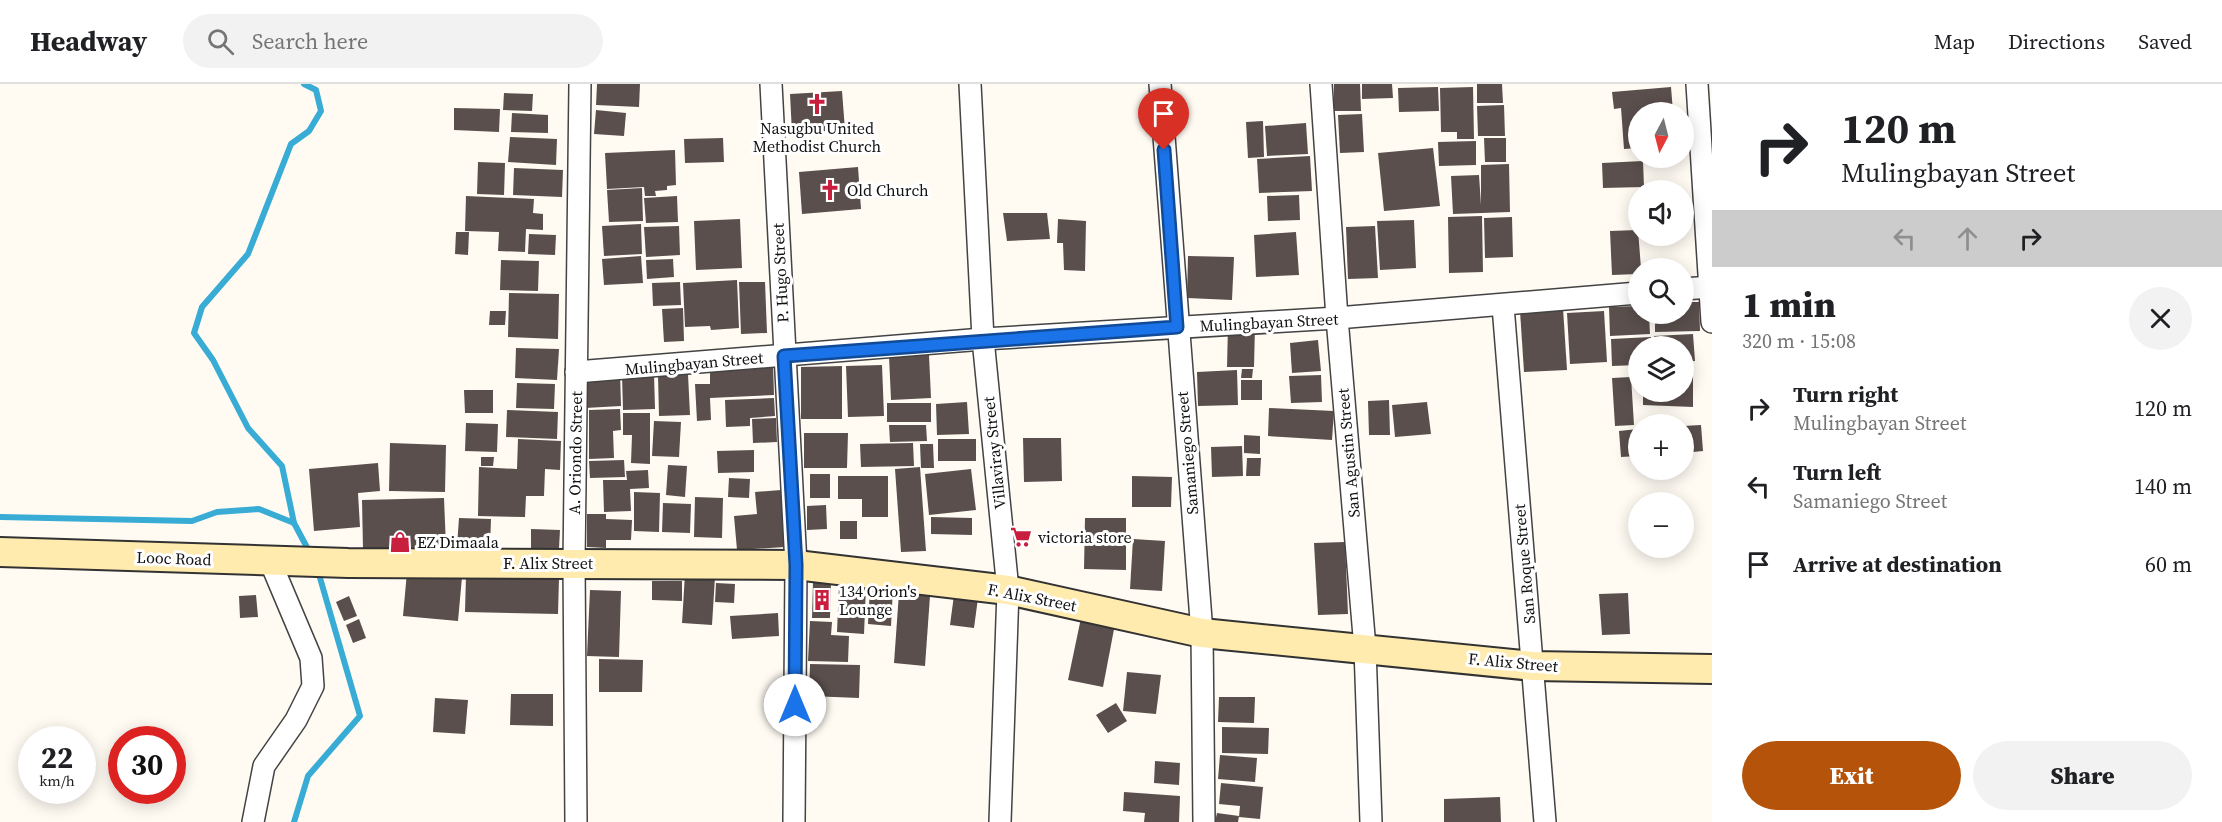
<!DOCTYPE html>
<meta charset="utf-8">
<style>
:root{--surface:#fff;--page:#f2f2f2;--text:#202124;--muted:#757577;--line:#e0e0e0;--accent:#b45309}
body{margin:0;font-family:"Source Serif 4",serif;background:var(--page);color:var(--text);height:100vh;display:flex;flex-direction:column;font-size:22px;white-space:nowrap}
*{box-sizing:border-box;margin:0}
p{font-size:20px;color:var(--muted)}
.icon{flex:none;width:33px;height:33px;fill:none;stroke:currentColor;stroke-width:2;stroke-linecap:round;stroke-linejoin:round}
.map{position:relative;flex:1;overflow:hidden}
.drawer{display:flex;flex-direction:column;background:var(--surface);width:510px}
.drawer>*{flex:none}
.guide{background:#fff;color:var(--text);overflow:hidden}
.needle{width:39px;rotate:187deg}
.controls{position:absolute;left:1628px;top:18px;display:grid;gap:12px}
.controls a{display:grid;place-items:center;width:66px;height:66px;border-radius:50%;background:var(--surface);box-shadow:0 3px 15px #0003;font-size:30px}
.speed{position:absolute;left:18px;top:642px;display:flex;gap:12px;font-size:30px;font-weight:700;text-align:center}
.speed>*{display:grid;place-content:center;width:78px;height:78px;border-radius:50%;background:var(--surface);box-shadow:0 3px 15px #0003;line-height:1}
.speed small{font-size:15px;font-weight:400}
.speed .limit{border:9px solid #d22;background:#fff;color:#111}
.pin{position:absolute;display:grid;place-items:center;width:51px;height:51px;color:#fff;margin:-62px -26px;border-radius:50% 50% 50% 0;rotate:-45deg;box-shadow:0 0 6px #0007}
.pin .icon{rotate:45deg}
.me{position:absolute;width:66px;margin:-33px;rotate:0deg;stroke-linejoin:round;filter:drop-shadow(0 0 4px #0008)}
.turn{display:flex;align-items:center;gap:21px;height:126px;padding:0 30px;font-size:27px}
.turn .icon{width:78px;height:78px;stroke-width:2.5}
.turn b{display:block;font-size:42px;line-height:51px}
.lanes{display:flex;align-items:center;height:57px;padding:0 30px;background:#0003;justify-content:center;gap:30px;direction:ltr}
.lanes .off{opacity:.35}
.round{display:grid;place-items:center;flex:none;width:63px;height:63px;border-radius:32px;background:var(--page)}
.overview{display:flex;align-items:center;justify-content:space-between;height:102px;padding:0 30px}
h1{font-size:36px;font-weight:800;line-height:45px}
.button{display:flex;gap:12px;margin-top:auto;padding:12px 30px}
.button a{flex:1;height:69px;border-radius:36px;background:var(--accent);color:#fff;font-size:24px;font-weight:800;line-height:69px;text-align:center}
.button a+a{background:var(--page);color:var(--text)}
ul{padding:0;list-style:none}
li{display:flex;align-items:center;gap:18px;height:78px;padding:0 30px}
li div{flex:1}
li b{display:block;font-size:22px}
li em{font-style:normal}
header{display:flex;align-items:center;gap:36px;box-sizing:border-box;height:84px;padding:0 30px;background:var(--surface);border-bottom:2px solid var(--line)}
header strong{font-size:28px}
nav{display:flex;gap:33px;margin-inline-start:auto;font-size:21px}
.search{width:420px;height:54px;background:var(--page);display:flex;align-items:center;gap:15px;box-sizing:border-box;padding:0 21px;border-radius:33px;color:var(--muted);font-size:22px}
main{display:flex;flex:1;min-height:0}
.map>svg:first-child{display:block}
.lines{fill:none;stroke-linecap:round;stroke-linejoin:round}
.stream{stroke:#38acd5;stroke-width:6}
.building{fill:#5a4f4c}
.minor-casing{stroke:#434343;stroke-width:24}
.secondary-casing{stroke:#323232;stroke-width:32}
.minor{stroke:#fff;stroke-width:21}
.secondary{stroke:#ffebae;stroke-width:28}
.route-casing{stroke:#114b97;stroke-width:15}
.route{stroke:#1a73e8;stroke-width:10}
.labels{text-anchor:middle;stroke-width:6;stroke-linejoin:round;paint-order:stroke}
.poi-label{font-size:16px;fill:#101010;stroke:#fff;text-anchor:start}
.street-label{font-size:16px;fill:#101010;stroke:#fff}
</style>
<header>
<strong>Headway</strong>
<div class="search"><svg class="icon" aria-label="search" viewBox="0 0 24 24"><circle cx="10" cy="10" r="6"/><path d="M15 15l6 6"/></svg>Search here</div>
<nav><a>Map</a><a>Directions</a><a>Saved</a></nav>
</header>
<main>
<div class="map">
<svg width="1712" height="738" viewBox="0 0 1712 738">
<rect width="100%" height="100%" fill="#fffbf3"/>
<g class="lines">
<g class="stream">
<polyline points="304,0 316,6 321,27 309,47 291,60 248,170 202,223 194,249 213,276 248,344 282,382 294,439 310,469"/>
<polyline points="0,433 192,437 217,428 259,425 294,439"/>
<polyline points="294,738 308,692 360,632 318,487"/>
</g>
</g>
<g class="building">
<polygon points="597,0 640,0 639,23 596,21"/>
<polygon points="1334,0 1360,0 1361,27 1334,27"/>
<polygon points="1362,0 1392,0 1393,14 1362,15"/>
<polygon points="1477,0 1502,0 1503,19 1477,19"/>
<polygon points="1438,3 1439,27 1399,28 1398,4"/>
<polygon points="1473,3 1474,55 1457,55 1457,48 1441,48 1440,4"/>
<polygon points="1671,3 1673,28 1638,28 1638,64 1624,65 1621,24 1614,25 1612,8"/>
<polygon points="842,7 845,46 792,49 790,10"/>
<polygon points="504,9 533,10 532,27 503,26"/>
<polygon points="1504,21 1505,52 1478,52 1477,22"/>
<polygon points="454,24 500,25 499,48 454,46"/>
<polygon points="596,26 626,29 624,52 594,50"/>
<polygon points="512,29 548,31 548,49 511,48"/>
<polygon points="1362,30 1364,68 1340,69 1338,31"/>
<polygon points="1263,37 1264,73 1248,74 1246,38"/>
<polygon points="1306,39 1308,70 1267,72 1265,42"/>
<polygon points="510,53 557,55 556,81 508,78"/>
<polygon points="723,54 724,78 685,79 684,55"/>
<polygon points="1484,54 1506,54 1506,78 1485,78"/>
<polygon points="1476,57 1476,81 1439,82 1438,58"/>
<polygon points="1433,64 1440,122 1384,127 1378,69"/>
<polygon points="675,66 676,101 667,102 667,106 655,107 656,112 645,112 644,103 607,105 605,69"/>
<polygon points="1310,72 1312,107 1259,109 1257,75"/>
<polygon points="1643,77 1644,103 1603,104 1602,79"/>
<polygon points="478,78 505,79 504,111 477,110"/>
<polygon points="1509,80 1510,128 1453,130 1451,92 1479,91 1481,121 1481,81"/>
<polygon points="858,83 861,125 802,130 799,88"/>
<polygon points="514,84 563,86 562,113 513,111"/>
<polygon points="642,104 643,137 609,138 607,106"/>
<polygon points="1299,111 1300,136 1268,137 1267,112"/>
<polygon points="466,112 534,115 533,129 543,130 543,146 526,145 525,168 498,167 499,148 465,147"/>
<polygon points="677,112 678,138 646,139 644,114"/>
<polygon points="1003,129 1047,129 1050,155 1007,157"/>
<polygon points="1482,132 1483,188 1449,189 1448,133"/>
<polygon points="1512,133 1513,173 1485,174 1484,134"/>
<polygon points="740,135 742,184 696,186 694,137"/>
<polygon points="1058,135 1086,137 1085,187 1064,186 1063,159 1057,159"/>
<polygon points="1414,136 1416,184 1380,186 1377,137"/>
<polygon points="641,140 642,170 604,172 602,142"/>
<polygon points="679,142 680,171 646,173 644,143"/>
<polygon points="1375,142 1378,194 1348,195 1346,143"/>
<polygon points="1638,146 1641,184 1638,184 1638,190 1612,191 1610,147"/>
<polygon points="456,148 469,148 468,171 455,170"/>
<polygon points="1296,148 1299,191 1256,193 1254,151"/>
<polygon points="529,150 556,151 555,171 528,170"/>
<polygon points="641,172 643,199 604,201 602,175"/>
<polygon points="1188,172 1234,173 1232,216 1187,214"/>
<polygon points="673,175 674,193 647,195 646,176"/>
<polygon points="501,176 539,177 538,207 500,206"/>
<polygon points="737,196 739,244 711,246 710,242 685,243 683,199"/>
<polygon points="680,198 681,221 653,222 652,199"/>
<polygon points="739,198 765,198 767,249 741,250"/>
<polygon points="509,209 559,210 558,255 508,253"/>
<polygon points="1683,218 1699,218 1700,247 1655,248 1655,230 1683,230"/>
<polygon points="1638,222 1638,230 1649,230 1650,250 1610,252 1609,223"/>
<polygon points="683,224 684,257 664,258 662,225"/>
<polygon points="1563,224 1567,286 1524,288 1520,227"/>
<polygon points="490,227 506,227 505,241 489,241"/>
<polygon points="1604,227 1607,278 1570,280 1567,229"/>
<polygon points="1228,241 1255,242 1254,283 1227,283"/>
<polygon points="1693,250 1695,277 1683,278 1683,262 1655,262 1654,252"/>
<polygon points="1651,253 1651,262 1638,262 1638,281 1612,282 1611,255"/>
<polygon points="1318,256 1321,287 1292,289 1290,259"/>
<polygon points="516,264 559,265 557,296 515,294"/>
<polygon points="929,271 931,314 891,316 889,272"/>
<polygon points="773,280 774,311 710,314 711,336 697,337 695,300 710,300 710,283"/>
<polygon points="882,281 884,332 848,333 846,282"/>
<polygon points="1693,281 1693,323 1643,321 1643,308 1683,308 1683,282"/>
<polygon points="842,282 842,335 801,335 801,283"/>
<polygon points="1242,285 1253,285 1252,294 1241,294"/>
<polygon points="1237,286 1238,321 1198,322 1197,288"/>
<polygon points="620,288 621,322 585,324 584,289"/>
<polygon points="654,290 655,325 623,326 622,291"/>
<polygon points="688,290 690,331 659,332 658,291"/>
<polygon points="1321,291 1322,318 1291,319 1289,292"/>
<polygon points="1631,293 1634,341 1615,342 1612,294"/>
<rect x="1241" y="296" width="21" height="20"/>
<polygon points="517,299 555,300 554,325 516,324"/>
<polygon points="464,306 493,306 493,329 465,329"/>
<polygon points="774,314 775,332 750,334 750,342 726,343 725,316"/>
<polygon points="1389,316 1390,351 1369,351 1368,317"/>
<polygon points="967,318 969,350 937,351 936,320"/>
<polygon points="1427,318 1431,350 1395,353 1392,321"/>
<rect x="887" y="319" width="44" height="19"/>
<polygon points="1269,324 1334,327 1332,356 1268,352"/>
<polygon points="620,325 621,346 613,347 614,374 589,375 589,326"/>
<polygon points="507,326 558,328 557,355 506,353"/>
<polygon points="623,329 650,329 650,380 631,379 632,351 623,351"/>
<polygon points="776,334 777,358 753,359 752,335"/>
<polygon points="654,337 681,338 679,373 652,372"/>
<polygon points="466,339 498,340 497,368 465,367"/>
<polygon points="889,341 926,341 927,357 890,358"/>
<polygon points="1701,341 1703,367 1683,369 1683,342"/>
<polygon points="1638,345 1638,372 1621,373 1619,347"/>
<polygon points="804,349 848,349 847,384 804,384"/>
<polygon points="1244,351 1260,352 1260,370 1244,369"/>
<polygon points="1023,354 1061,354 1062,397 1024,398"/>
<polygon points="518,355 561,357 560,386 545,385 544,412 526,412 525,433 478,432 479,383 517,385"/>
<rect x="938" y="355" width="38" height="22"/>
<polygon points="390,359 446,361 445,408 389,407"/>
<polygon points="913,359 914,382 861,383 860,360"/>
<polygon points="920,360 933,360 934,384 921,384"/>
<polygon points="1242,362 1243,392 1212,393 1211,363"/>
<polygon points="754,366 754,388 718,389 717,367"/>
<polygon points="481,373 494,373 493,382 481,382"/>
<polygon points="1247,374 1261,374 1260,392 1246,392"/>
<polygon points="624,376 625,393 590,394 589,377"/>
<polygon points="378,379 380,407 358,409 360,443 314,447 309,385"/>
<polygon points="668,381 687,382 685,413 666,411"/>
<polygon points="920,383 926,467 901,468 895,385"/>
<polygon points="971,385 976,426 929,431 925,390"/>
<polygon points="648,386 649,404 630,405 631,427 604,428 603,396 627,396 626,387"/>
<rect x="810" y="390" width="20" height="24"/>
<polygon points="838,392 888,392 888,433 862,433 862,415 838,415"/>
<polygon points="1132,392 1172,393 1171,423 1132,423"/>
<polygon points="729,394 750,395 749,414 728,413"/>
<polygon points="781,406 785,463 737,466 734,432 757,430 755,408"/>
<polygon points="634,408 660,409 659,448 634,447"/>
<polygon points="695,413 723,414 722,454 694,453"/>
<polygon points="444,414 446,463 363,465 362,416"/>
<polygon points="663,419 691,420 690,449 662,448"/>
<polygon points="826,421 827,445 807,446 807,422"/>
<polygon points="587,430 606,430 606,435 632,436 631,456 606,456 606,464 587,463"/>
<polygon points="931,433 972,434 972,451 931,450"/>
<polygon points="459,434 491,435 490,464 457,462"/>
<polygon points="1085,434 1126,434 1126,486 1084,485"/>
<rect x="840" y="437" width="17" height="18"/>
<polygon points="531,445 560,446 559,464 531,464"/>
<polygon points="1133,455 1165,457 1162,507 1130,505"/>
<polygon points="1345,458 1348,530 1318,531 1314,459"/>
<polygon points="407,488 462,493 458,537 403,532"/>
<polygon points="685,490 715,493 712,541 682,539"/>
<polygon points="466,492 559,494 558,530 465,528"/>
<polygon points="652,497 682,497 682,517 652,516"/>
<polygon points="813,498 831,498 830,534 812,534"/>
<polygon points="716,499 735,500 734,519 715,518"/>
<polygon points="839,501 866,503 864,550 837,548"/>
<polygon points="870,503 893,504 891,542 868,540"/>
<polygon points="590,506 621,507 619,573 587,572"/>
<polygon points="899,509 930,512 925,582 894,579"/>
<polygon points="1628,509 1630,550 1602,551 1599,510"/>
<polygon points="256,511 258,533 240,534 239,512"/>
<polygon points="954,511 978,514 974,544 950,541"/>
<polygon points="349,512 357,532 344,537 336,518"/>
<polygon points="778,529 779,552 732,555 730,532"/>
<polygon points="1081,534 1115,540 1103,603 1068,596"/>
<polygon points="359,535 366,554 353,559 346,541"/>
<polygon points="810,537 832,538 831,551 849,552 848,578 808,577"/>
<polygon points="599,575 643,576 642,608 599,608"/>
<polygon points="810,580 860,581 859,614 809,612"/>
<polygon points="1127,588 1161,591 1156,630 1123,627"/>
<polygon points="511,610 553,610 553,642 510,641"/>
<polygon points="1219,613 1255,613 1254,639 1218,638"/>
<polygon points="435,614 468,616 465,650 433,648"/>
<polygon points="1116,619 1127,637 1108,649 1096,631"/>
<polygon points="1222,643 1269,644 1268,670 1222,669"/>
<polygon points="1220,671 1257,674 1255,698 1218,695"/>
<polygon points="1155,677 1180,679 1179,701 1154,699"/>
<polygon points="1221,699 1263,703 1260,735 1239,733 1240,722 1219,720"/>
<polygon points="1124,708 1180,712 1179,738 1144,738 1145,729 1123,727"/>
<polygon points="1500,713 1501,738 1444,738 1444,715"/>
<polygon points="1217,729 1239,732 1238,738 1215,738"/>
</g>
<g class="lines">
<defs>
<g id="minor">
<polyline points="771,0 796,481 794,738"/>
<polyline points="970,0 983,255 1008,506 1000,738"/>
<polyline points="1160,0 1202,549 1204,738"/>
<polyline points="1321,0 1337,234 1365,564 1371,738"/>
<polyline points="1697,0 1712,238"/>
<polyline points="1683,205 1712,203"/>
<polyline points="1503,222 1545,738"/>
<polyline points="576,288 983,255 1337,234 1638,209"/>
<polyline points="253,738 264,682 296,636 313,602 311,574 270,477"/>
<polyline points="576,738 574,479 580,0"/>
</g>
<polyline id="secondary" points="0,468 348,479 796,481 1008,506 1202,549 1533,582 1712,585"/>
</defs>
<use href="#minor" class="minor-casing"/>
<use href="#secondary" class="secondary-casing"/>
<use href="#minor" class="minor"/>
<use href="#secondary" class="secondary"/>
</g>
<g class="lines">
<defs>
<polyline id="route" points="795,621 796,481 784,272 1177,243 1164,66"/>
</defs>
<use href="#route" class="route-casing"/>
<use href="#route" class="route"/>
</g>
<defs>
<symbol id="church-bare" viewBox="-9 -9 18 18"><path d="M-1.2-6h2.4v3.5h3.3v2.4h-3.3V6h-2.4V-.1h-3.3v-2.4h3.3Z" fill="#c91f3f" stroke="#fff" stroke-width="2.5" paint-order="stroke"/></symbol>
<symbol id="supermarket-bare" viewBox="-9 -9 18 18"><path d="M-6-5.5h2.5l.6 2H6L4.5 2H-2.5L-4.4-4H-6ZM-1.5 3.2a1.3 1.3 0 1 0 .1 0ZM3 3.2a1.3 1.3 0 1 0 .1 0Z" fill="#c91f3f" stroke="#fff" stroke-width="2.5" paint-order="stroke"/></symbol>
<symbol id="shop-bare" viewBox="-9 -9 18 18"><path d="M-5-2.5h2.3a2.7 3.5 0 0 1 5.4 0H5L5.5 6h-11ZM-1.5-2.5h3a1.5 2.3 0 0 0-3 0Z" fill="#c91f3f" stroke="#fff" stroke-width="2.5" paint-order="stroke"/></symbol>
<symbol id="building-bare" viewBox="-9 -9 18 18"><path d="M-4-6H4V6H1V3H-1V6H-4ZM-2.5-4.3h1.7v1.8h-1.7ZM.8-4.3h1.7v1.8H.8ZM-2.5-1h1.7V.8h-1.7ZM.8-1h1.7V.8H.8Z" fill="#c91f3f" stroke="#fff" stroke-width="2.5" paint-order="stroke"/></symbol>
</defs>
<g fill-rule="evenodd">
<use href="#church-bare" x="802" y="5" width="30" height="30"/>
<use href="#church-bare" x="815" y="91" width="30" height="30"/>
<use href="#supermarket-bare" x="1006" y="438" width="30" height="30"/>
<use href="#shop-bare" x="385" y="443" width="30" height="30"/>
<use href="#building-bare" x="807" y="501" width="30" height="30"/>
</g>
<g class="labels">
<g class="poi-label">
<text x="817" y="50" text-anchor="middle">Nasugbu United<tspan x="817" dy="18">Methodist Church</tspan></text>
<text x="847" y="112">Old Church</text>
<text x="1038" y="459">victoria store</text>
<text x="417" y="464">EZ Dimaala</text>
<text x="839" y="513">134 Orion's<tspan x="839" dy="18">Lounge</tspan></text>
</g>
<g class="street-label">
<text transform="translate(780 189) rotate(-93)" y="6">P. Hugo Street</text>
<text transform="translate(1269 238) rotate(-3)" y="6">Mulingbayan Street</text>
<text transform="translate(694 279) rotate(-5)" y="6">Mulingbayan Street</text>
<text transform="translate(575 369) rotate(-89)" y="6">A. Oriondo Street</text>
<text transform="translate(994 369) rotate(-96)" y="6">Villaviray Street</text>
<text transform="translate(1187 369) rotate(-95)" y="6">Samaniego Street</text>
<text transform="translate(1348 369) rotate(-95)" y="6">San Agustin Street</text>
<text transform="translate(174 474) rotate(2)" y="6">Looc Road</text>
<text x="548" y="485">F. Alix Street</text>
<text transform="translate(1524 480) rotate(-95)" y="6">San Roque Street</text>
<text transform="translate(1032 513) rotate(11)" y="6">F. Alix Street</text>
<text transform="translate(1513 578) rotate(5)" y="6">F. Alix Street</text>
</g>
</g>
</svg>
<div class="controls">
<a><svg class="needle" viewBox="-14 -14 28 28"><path d="M0-13l5 13h-10z" fill="#e53935"/><path d="M0 13l5-13h-10z" fill="#757577"/></svg></a>
<a><svg class="icon" aria-label="sound" viewBox="0 0 24 24"><path d="M4 9h4l5-4v14l-5-4H4zM17 9q2 3 0 6"/></svg></a>
<a><svg class="icon" aria-label="search" viewBox="0 0 24 24"><circle cx="10" cy="10" r="6"/><path d="M15 15l6 6"/></svg></a>
<a><svg class="icon" aria-label="layers" viewBox="0 0 24 24"><path d="M12 4l9 5-9 5-9-5zM3 14l9 5 9-5"/></svg></a>
<a>+</a>
<a>−</a>
</div>
<div class="speed"><div>22<small>km/h</small></div><div class="limit">30</div></div>
<div class="pin" style="left:1164px;top:66px;background:#d93025"><svg class="icon" aria-label="arrive" viewBox="0 0 24 24"><path d="M6 21V4h12l-3 4 3 4H6"/></svg></div>
<svg class="me" style="left:795px;top:621px" viewBox="-20 -20 40 40"><circle r="19" fill="#fff"/><path d="M0-13L10 11 0 6-10 11z" fill="#1a73e8"/></svg>
</div>
<section class="drawer">
<div class="guide">
<div class="turn"><svg class="icon" aria-label="right" viewBox="0 0 24 24"><path d="M7 20v-9h11M14 6l5 5-5 5"/></svg><div><b>120 m</b>Mulingbayan Street</div></div>
<div class="lanes"><svg class="icon off" aria-label="left" viewBox="0 0 24 24"><path d="M17 20v-9H6M10 6l-5 5 5 5"/></svg><svg class="icon off" aria-label="ahead" viewBox="0 0 24 24"><path d="M12 20V5M6 11l6-6 6 6"/></svg><svg class="icon" aria-label="right" viewBox="0 0 24 24"><path d="M7 20v-9h11M14 6l5 5-5 5"/></svg></div>
</div>
<div class="overview"><div><h1>1 min</h1><p>320 m · 15:08</p></div><a class="round"><svg class="icon" aria-label="close" viewBox="0 0 24 24"><path d="M6 6l12 12M18 6L6 18"/></svg></a></div>
<ul>
<li><svg class="icon" aria-label="right" viewBox="0 0 24 24"><path d="M7 20v-9h11M14 6l5 5-5 5"/></svg><div><b>Turn right</b><p>Mulingbayan Street</p></div><em>120 m</em></li>
<li><svg class="icon" aria-label="left" viewBox="0 0 24 24"><path d="M17 20v-9H6M10 6l-5 5 5 5"/></svg><div><b>Turn left</b><p>Samaniego Street</p></div><em>140 m</em></li>
<li><svg class="icon" aria-label="arrive" viewBox="0 0 24 24"><path d="M6 21V4h12l-3 4 3 4H6"/></svg><div><b>Arrive at destination</b></div><em>60 m</em></li>
</ul>
<div class="button"><a>Exit</a><a>Share</a></div>
</section>
</main>
